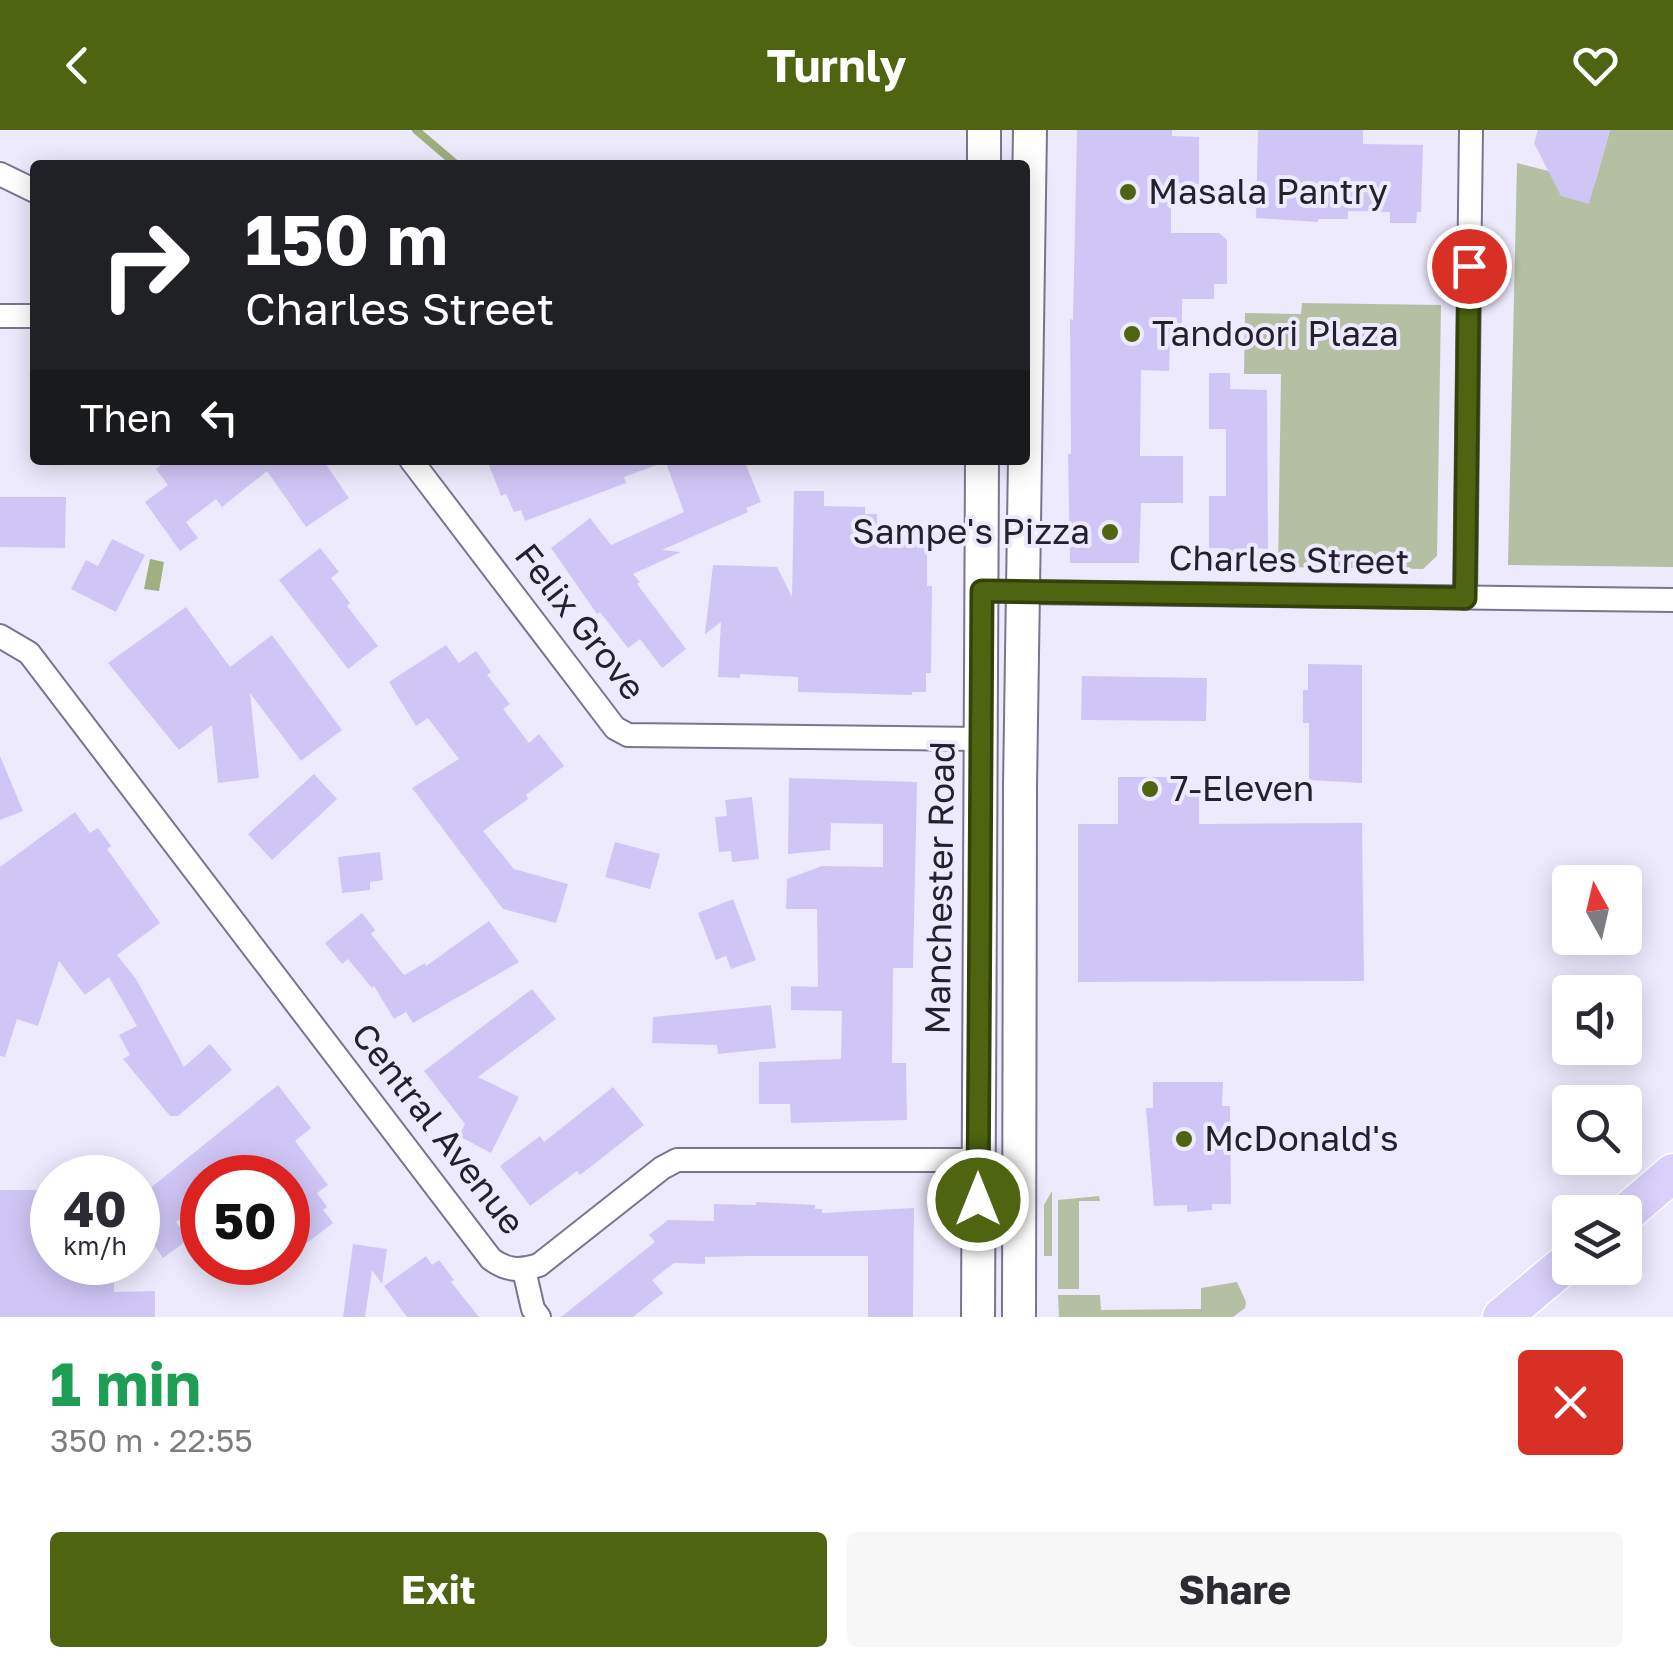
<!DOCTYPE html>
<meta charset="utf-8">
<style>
:root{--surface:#fff;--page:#f7f7f7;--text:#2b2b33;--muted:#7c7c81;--accent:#4e6411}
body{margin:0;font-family:"Golos Text",sans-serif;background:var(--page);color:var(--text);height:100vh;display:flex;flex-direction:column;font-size:38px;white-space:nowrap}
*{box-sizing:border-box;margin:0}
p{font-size:32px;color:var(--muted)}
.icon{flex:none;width:55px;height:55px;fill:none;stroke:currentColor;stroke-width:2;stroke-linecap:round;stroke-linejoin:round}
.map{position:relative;height:1187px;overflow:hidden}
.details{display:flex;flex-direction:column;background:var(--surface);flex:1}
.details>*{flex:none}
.banner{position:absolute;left:30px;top:30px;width:1000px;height:305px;border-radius:10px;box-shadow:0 5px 25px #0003;background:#202124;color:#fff;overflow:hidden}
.needle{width:65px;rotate:352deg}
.fabs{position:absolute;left:1552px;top:735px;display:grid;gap:20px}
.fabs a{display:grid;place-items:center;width:90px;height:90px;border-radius:10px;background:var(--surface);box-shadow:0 5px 25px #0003;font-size:50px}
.speed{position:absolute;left:30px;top:1025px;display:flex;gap:20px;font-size:50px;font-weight:700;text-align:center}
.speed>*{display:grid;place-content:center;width:130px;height:130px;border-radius:50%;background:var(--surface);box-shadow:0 5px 25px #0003;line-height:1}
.speed small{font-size:25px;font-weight:400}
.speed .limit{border:15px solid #d22;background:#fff;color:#111}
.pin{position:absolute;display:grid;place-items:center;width:85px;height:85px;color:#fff;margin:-42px;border:5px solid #fff;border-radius:50%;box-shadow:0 2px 10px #0007}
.me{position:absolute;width:110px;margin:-55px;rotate:0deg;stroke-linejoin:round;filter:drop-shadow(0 0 8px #0008)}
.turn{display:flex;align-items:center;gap:35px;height:210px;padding:0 50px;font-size:45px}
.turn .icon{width:130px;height:130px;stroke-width:2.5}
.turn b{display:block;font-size:70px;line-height:85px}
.then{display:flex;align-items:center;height:95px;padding:0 50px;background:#0003;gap:20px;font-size:38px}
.round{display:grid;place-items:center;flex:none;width:105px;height:105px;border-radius:10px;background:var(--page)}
.headline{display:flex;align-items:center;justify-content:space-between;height:170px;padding:0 50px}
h1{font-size:60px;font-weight:700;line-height:75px;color:#1e9e55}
.cta{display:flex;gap:20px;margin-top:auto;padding:20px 50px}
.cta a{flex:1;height:115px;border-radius:10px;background:var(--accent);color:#fff;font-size:40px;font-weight:700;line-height:115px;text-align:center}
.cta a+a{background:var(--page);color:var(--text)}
header{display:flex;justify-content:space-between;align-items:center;height:130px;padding:0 50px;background:var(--accent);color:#fff;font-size:45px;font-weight:700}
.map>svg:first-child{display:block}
.green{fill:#b5bfa3}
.water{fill:#9eaf80}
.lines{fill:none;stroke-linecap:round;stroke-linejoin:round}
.stream{stroke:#9eaf80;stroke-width:8}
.building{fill:#d0c6f6}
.street-casing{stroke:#7a7491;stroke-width:26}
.secondary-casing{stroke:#7a7491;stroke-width:36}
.primary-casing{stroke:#fff;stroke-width:41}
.street{stroke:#fff;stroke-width:22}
.secondary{stroke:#fff;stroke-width:32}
.primary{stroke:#dad1fb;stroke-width:38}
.route-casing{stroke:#33410b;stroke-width:25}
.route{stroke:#4e6411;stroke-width:18}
.poi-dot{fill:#4e6411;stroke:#eeeafe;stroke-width:4}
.labels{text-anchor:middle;stroke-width:8;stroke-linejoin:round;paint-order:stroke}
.poi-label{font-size:35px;fill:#24212d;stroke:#eeeafe;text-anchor:start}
.street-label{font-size:35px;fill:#24212d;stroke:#eeeafe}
</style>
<header><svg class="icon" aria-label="back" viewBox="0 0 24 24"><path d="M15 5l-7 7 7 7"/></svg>Turnly<svg class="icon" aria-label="heart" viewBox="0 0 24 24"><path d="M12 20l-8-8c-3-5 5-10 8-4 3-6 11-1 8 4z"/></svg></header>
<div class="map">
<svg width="1673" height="1187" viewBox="0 0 1673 1187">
<rect width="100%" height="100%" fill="#eeeafe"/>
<g class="green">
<polygon points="1610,0 1673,0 1673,437 1508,435 1517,33 1595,53"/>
<polygon points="1302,173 1441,175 1437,426 1423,439 1278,437 1281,244 1244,244 1245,183 1301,184"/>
<polygon points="1052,1061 1052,1126 1044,1126 1044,1075"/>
<polygon points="1099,1066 1100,1071 1079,1071 1079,1159 1058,1159 1058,1070"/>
<polygon points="1237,1152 1246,1172 1245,1178 1233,1187 1059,1187 1058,1165 1100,1165 1101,1180 1201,1179 1201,1158"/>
</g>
<polygon class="water" points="150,429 164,432 159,461 144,459"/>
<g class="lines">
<polyline class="stream" points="416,0 457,35"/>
</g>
<g class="building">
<polygon points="1077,0 1172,0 1172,6 1199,7 1199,54 1171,53 1171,103 1219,103 1227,110 1227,154 1214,154 1214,169 1182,169 1182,216 1170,216 1169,241 1141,240 1140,326 1183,326 1183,373 1141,373 1139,433 1070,433 1068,324 1071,324 1070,189 1073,190"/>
<polygon points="1258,0 1363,0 1363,14 1423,15 1421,82 1417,82 1416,93 1390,93 1390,82 1348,81 1348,89 1318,89 1318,92 1256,88"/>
<polygon points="1538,0 1610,0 1589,74 1561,66 1534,13"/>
<polygon points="1209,243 1230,243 1230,259 1267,260 1268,419 1249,418 1249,425 1221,424 1221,418 1209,418 1209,366 1226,366 1226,299 1209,299"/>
<polygon points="167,330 323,330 349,368 306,397 267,341 222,377 216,369 186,392 198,408 180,421 145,372 168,355 156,339"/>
<polygon points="487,330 661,330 662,333 624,347 626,353 525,391 521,380 514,382 506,364 501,366"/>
<polygon points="665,330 744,330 761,372 746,378 748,382 662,420 681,422 633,444 640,452 637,454 686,519 662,538 640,509 628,518 600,482 597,484 551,418 590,388 611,415 684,382"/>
<polygon points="794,361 824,361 824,376 865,377 865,384 877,384 877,398 923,398 923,408 927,408 927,456 932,456 931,543 926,543 926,562 912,562 912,565 798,562 798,547 740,544 740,548 718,547 721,492 705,504 713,435 777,437 792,467"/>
<polygon points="0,367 66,367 65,418 0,417"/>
<polygon points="112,409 145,425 116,482 71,459 86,430 98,436"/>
<polygon points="320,418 339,442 331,448 350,473 347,476 378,516 348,539 279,450"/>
<polygon points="186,477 230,537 272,505 342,600 301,631 250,563 259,648 218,653 212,595 179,620 108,533"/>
<polygon points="446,515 459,533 476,521 491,542 487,545 510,574 503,579 529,613 539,604 564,636 526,665 528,669 483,701 514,739 568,754 556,793 503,779 412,658 459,629 428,588 416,596 389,552"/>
<polygon points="1308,534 1362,535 1362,653 1309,650 1309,593 1303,593 1303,560 1308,560"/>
<polygon points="1082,546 1207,548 1206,591 1081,590"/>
<polygon points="0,626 23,681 0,690"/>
<polygon points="314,644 337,669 272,730 248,704"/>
<polygon points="1118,647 1182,647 1182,664 1199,664 1199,694 1362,693 1364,851 1078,852 1078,694 1118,694"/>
<polygon points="789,648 917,652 913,838 893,838 892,933 906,933 907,990 791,993 790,974 759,974 759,932 841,929 842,881 791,880 791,856 818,857 817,779 786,779 787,749 822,736 883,737 883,694 831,693 830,720 788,724"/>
<polygon points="752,667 759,729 732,732 731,721 719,722 715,687 727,686 725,670"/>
<polygon points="75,682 90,703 98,698 111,716 107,719 160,793 117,825 136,849 184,937 210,914 232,940 178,986 170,986 123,929 130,925 119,905 137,896 109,847 85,865 59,831 38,896 17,889 5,927 0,926 0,737"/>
<polygon points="615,712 660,724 650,759 605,747"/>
<polygon points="380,722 383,750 370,752 370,760 342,763 338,727"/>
<polygon points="733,769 756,830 731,839 726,826 716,830 698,783"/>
<polygon points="362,783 375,800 371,804 404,845 425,833 426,836 489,791 519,832 413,893 406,882 394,889 374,856 372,858 348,829 342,834 325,813"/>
<polygon points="532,859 556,889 478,947 519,967 491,1023 459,1006 465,994 424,941"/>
<polygon points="771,875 776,918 718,924 717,915 652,913 653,887"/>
<polygon points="1153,952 1223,952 1222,976 1230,976 1231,1074 1212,1074 1212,1080 1187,1082 1187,1075 1154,1076 1146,978 1153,978"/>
<polygon points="278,955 311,998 295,1011 328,1055 317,1063 327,1077 323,1080 333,1093 299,1119 288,1105 288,1048 202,1048 202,1072 176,1092 189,1109 163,1128 138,1092 138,1068"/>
<polygon points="613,957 644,995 580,1045 577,1041 530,1076 500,1036 540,1006 544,1012"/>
<polygon points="0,1060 44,1060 43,1090 52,1090 52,1132 114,1132 114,1162 155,1161 155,1187 0,1187"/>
<polygon points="756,1072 815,1075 815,1079 822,1079 822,1083 914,1078 913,1187 868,1187 868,1126 750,1126 705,1127 705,1134 674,1133 652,1150 663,1163 633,1187 561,1187 655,1112 649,1105 668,1090 714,1091 714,1074 756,1075"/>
<polygon points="353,1114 387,1119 382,1154 372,1140 365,1187 343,1187"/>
<polygon points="426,1126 432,1135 439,1130 454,1150 451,1152 479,1187 407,1187 384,1156"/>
</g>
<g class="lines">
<defs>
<g id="street">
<polyline points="0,44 35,61"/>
<polyline points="0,186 35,186"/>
<polyline points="411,330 615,598 628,605 982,609"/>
<polyline points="1023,462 1673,470"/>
<polyline points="1465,468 1471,0"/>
<path d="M0,506L29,523L491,1129C507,1141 520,1141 539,1135L662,1038L677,1030H978"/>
<polyline points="524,1140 533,1179 539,1187"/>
</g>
<g id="secondary">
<polyline points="984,35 984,0"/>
<polyline points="978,1187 982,330"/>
<polyline points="1019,1187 1020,656 1030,0"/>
</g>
<g id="primary">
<polyline points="1625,1084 1673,1043"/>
<polyline points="1502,1187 1570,1130"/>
</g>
</defs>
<use href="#street" class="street-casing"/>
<use href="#secondary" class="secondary-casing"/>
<use href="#primary" class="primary-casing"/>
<use href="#street" class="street"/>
<use href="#secondary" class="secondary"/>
<use href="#primary" class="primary"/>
</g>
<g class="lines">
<defs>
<polyline id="route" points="978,1070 982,461 1465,468 1469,136"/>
</defs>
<use href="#route" class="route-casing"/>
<use href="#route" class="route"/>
</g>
<g class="poi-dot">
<circle cx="1128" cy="62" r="10"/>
<circle cx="1132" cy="204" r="10"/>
<circle cx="1110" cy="402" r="10"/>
<circle cx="1150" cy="659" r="10"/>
<circle cx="1184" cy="1009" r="10"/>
</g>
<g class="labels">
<g class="poi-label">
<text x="1148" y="74">Masala Pantry</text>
<text x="1152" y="216">Tandoori Plaza</text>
<text x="1090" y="414" text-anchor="end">Sampe's Pizza</text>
<text x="1170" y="671">7-Eleven</text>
<text x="1204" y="1021">McDonald's</text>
</g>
<g class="street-label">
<text transform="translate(1289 430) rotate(1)" y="12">Charles Street</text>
<text transform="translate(580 492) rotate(52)" y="12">Felix Grove</text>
<text transform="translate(940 758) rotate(-89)" y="12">Manchester Road</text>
<text transform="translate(438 999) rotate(52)" y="12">Central Avenue</text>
</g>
</g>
</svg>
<div class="fabs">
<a><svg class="needle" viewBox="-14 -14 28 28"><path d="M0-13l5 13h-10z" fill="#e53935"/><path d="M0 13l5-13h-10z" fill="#7c7c81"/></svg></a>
<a><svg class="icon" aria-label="sound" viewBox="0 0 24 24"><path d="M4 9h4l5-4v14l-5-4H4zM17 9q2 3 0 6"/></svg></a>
<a><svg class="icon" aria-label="search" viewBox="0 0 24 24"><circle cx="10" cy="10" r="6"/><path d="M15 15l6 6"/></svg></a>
<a><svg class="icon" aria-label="layers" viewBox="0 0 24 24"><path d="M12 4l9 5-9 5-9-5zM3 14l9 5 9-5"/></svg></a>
</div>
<div class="speed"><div>40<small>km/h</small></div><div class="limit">50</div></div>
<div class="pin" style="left:1469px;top:136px;background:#d93025"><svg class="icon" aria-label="arrive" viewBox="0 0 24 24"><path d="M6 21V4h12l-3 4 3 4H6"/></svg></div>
<svg class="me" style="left:978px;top:1070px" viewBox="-20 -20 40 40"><circle r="17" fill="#4e6411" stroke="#fff" stroke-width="3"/><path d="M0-11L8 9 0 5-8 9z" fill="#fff"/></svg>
<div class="banner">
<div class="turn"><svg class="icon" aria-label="right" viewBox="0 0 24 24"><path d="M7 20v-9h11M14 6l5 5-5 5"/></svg><div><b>150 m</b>Charles Street</div></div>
<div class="then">Then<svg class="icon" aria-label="left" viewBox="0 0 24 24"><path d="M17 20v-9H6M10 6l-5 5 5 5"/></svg></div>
</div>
</div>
<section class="details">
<div class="headline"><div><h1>1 min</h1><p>350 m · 22:55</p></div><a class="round" style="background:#d93025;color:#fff"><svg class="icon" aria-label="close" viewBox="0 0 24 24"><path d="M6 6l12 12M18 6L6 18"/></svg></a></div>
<div class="cta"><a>Exit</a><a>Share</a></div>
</section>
